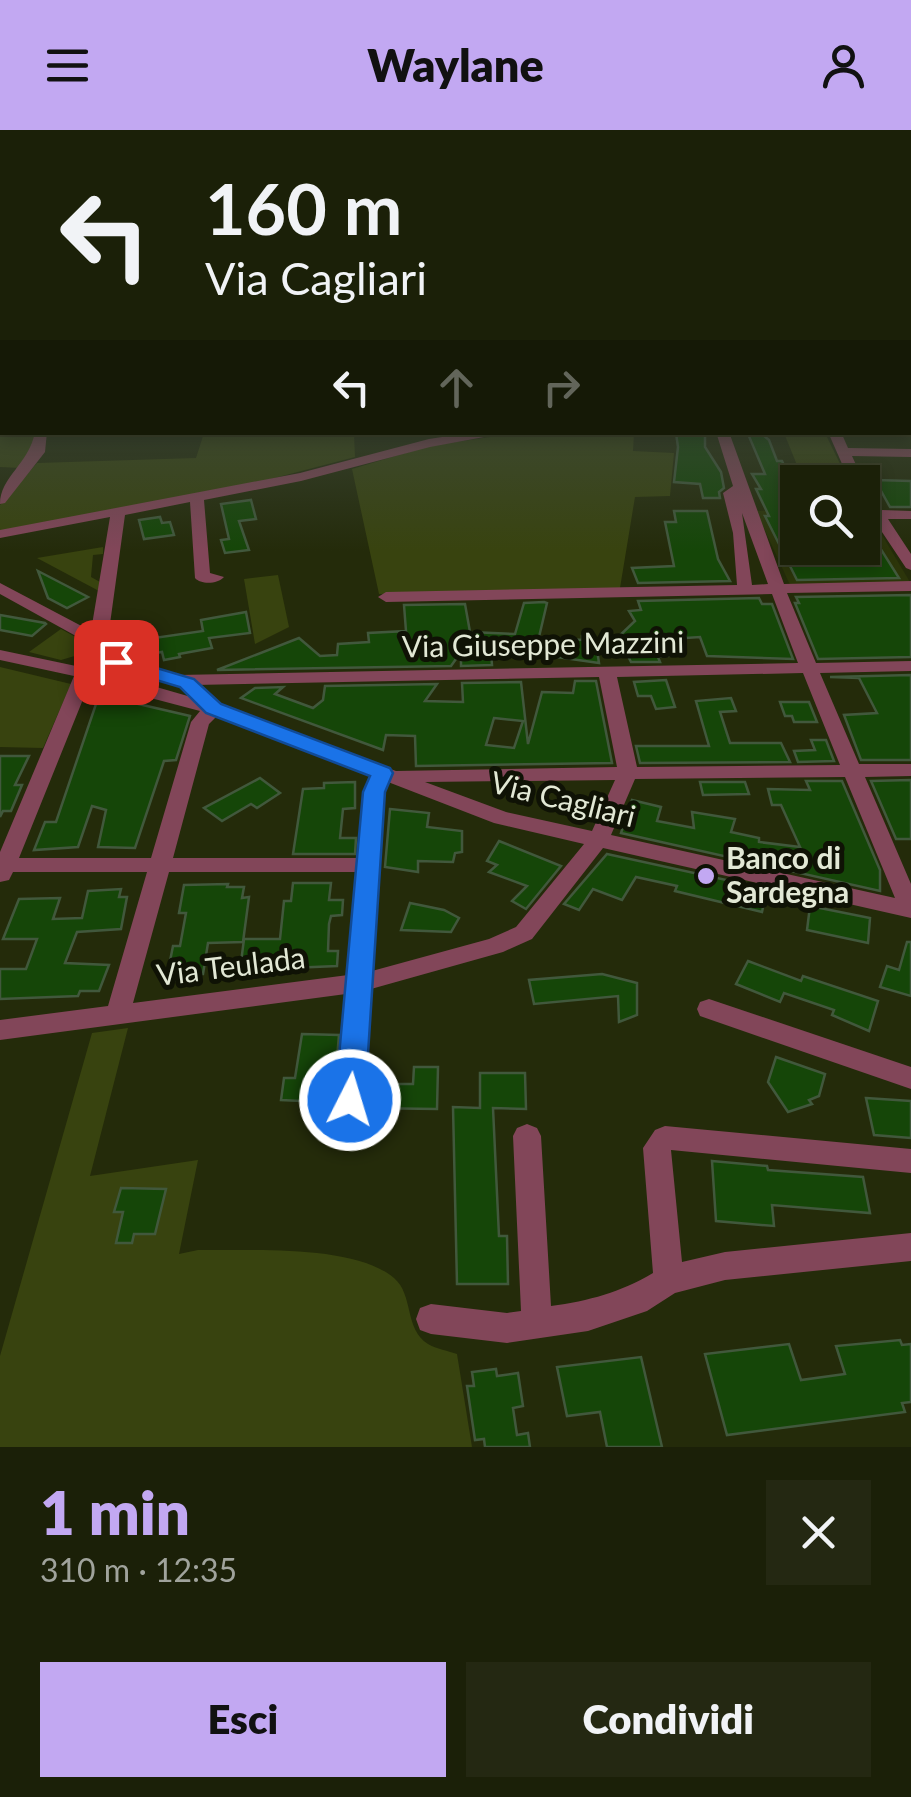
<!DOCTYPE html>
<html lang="it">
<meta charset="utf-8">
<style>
:root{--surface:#1b2008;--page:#242812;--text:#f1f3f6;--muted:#a0a39c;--line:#393e29;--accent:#c2a8f2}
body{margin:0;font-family:Lato,sans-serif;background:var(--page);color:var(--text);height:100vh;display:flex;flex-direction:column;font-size:38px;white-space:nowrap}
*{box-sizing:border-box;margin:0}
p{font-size:32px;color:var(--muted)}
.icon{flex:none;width:55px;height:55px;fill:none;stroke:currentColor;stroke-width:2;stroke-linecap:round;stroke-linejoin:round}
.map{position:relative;height:1317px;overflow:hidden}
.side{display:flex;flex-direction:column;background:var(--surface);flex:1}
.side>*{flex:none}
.guide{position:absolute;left:0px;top:0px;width:912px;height:305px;box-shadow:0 5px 15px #0003,0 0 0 2px var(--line);background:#1b2008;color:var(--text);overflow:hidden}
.tools{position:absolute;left:780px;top:335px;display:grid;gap:20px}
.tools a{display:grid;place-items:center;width:100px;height:100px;border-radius:0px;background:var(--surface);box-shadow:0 5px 15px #0003,0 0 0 2px var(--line);font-size:50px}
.pin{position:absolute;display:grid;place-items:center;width:85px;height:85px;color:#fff;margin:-42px;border-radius:20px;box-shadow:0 5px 15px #0006}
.me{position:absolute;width:110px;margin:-55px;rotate:5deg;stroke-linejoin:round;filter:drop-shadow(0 0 8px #0008)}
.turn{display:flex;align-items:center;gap:35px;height:210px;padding:0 40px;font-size:45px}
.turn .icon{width:130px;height:130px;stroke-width:2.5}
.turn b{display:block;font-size:70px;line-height:85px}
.lanes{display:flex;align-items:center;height:95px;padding:0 40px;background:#0003;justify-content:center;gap:50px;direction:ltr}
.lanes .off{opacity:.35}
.round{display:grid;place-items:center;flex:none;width:105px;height:105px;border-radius:0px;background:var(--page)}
.overview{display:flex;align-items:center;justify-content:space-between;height:170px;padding:0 40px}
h1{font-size:60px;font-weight:800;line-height:75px;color:var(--accent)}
.primary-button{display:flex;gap:20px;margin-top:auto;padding:20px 40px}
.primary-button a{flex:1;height:115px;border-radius:0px;background:var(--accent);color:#111;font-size:40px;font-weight:800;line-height:115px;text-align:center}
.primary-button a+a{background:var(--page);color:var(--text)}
header{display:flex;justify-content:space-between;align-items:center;height:130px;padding:0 40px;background:var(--accent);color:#111;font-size:45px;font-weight:800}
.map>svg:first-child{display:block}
.built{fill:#2c350a}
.green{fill:#38430f}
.building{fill:#154608;stroke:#41583c;stroke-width:2.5;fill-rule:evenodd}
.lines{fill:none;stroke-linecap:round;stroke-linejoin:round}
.minor{fill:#824659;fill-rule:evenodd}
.route{fill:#1a73e8;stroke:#114b97;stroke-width:2.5}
.poi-dot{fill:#c2a8f2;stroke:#0f1205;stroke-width:4}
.labels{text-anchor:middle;stroke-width:10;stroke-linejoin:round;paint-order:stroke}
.street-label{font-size:30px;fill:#e2e8d5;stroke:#0f1205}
.poi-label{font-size:30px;font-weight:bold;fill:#e2e8d5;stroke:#0f1205;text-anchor:start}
</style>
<header><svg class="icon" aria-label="menu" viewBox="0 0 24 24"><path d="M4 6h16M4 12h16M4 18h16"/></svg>Waylane<svg class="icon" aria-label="person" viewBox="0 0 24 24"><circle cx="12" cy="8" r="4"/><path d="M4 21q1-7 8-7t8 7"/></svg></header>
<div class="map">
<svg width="911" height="1317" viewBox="0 0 911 1317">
<rect width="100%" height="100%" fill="#242b0a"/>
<polygon class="built" points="863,378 866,378 910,452 790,455 756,381 797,380 798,418 862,418"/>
<g class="green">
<polygon points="0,286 2,302 36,303 35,314 21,338 0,337"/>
<polygon points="524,302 634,303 633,321 674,323 670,366 635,367 620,458 379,464 352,339 429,316"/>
<polygon points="204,303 354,303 355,327 263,351 0,402 0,375 37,333 196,328"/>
<polygon points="784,303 825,303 845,344 836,345 831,335 797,335"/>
<polygon points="103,417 103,424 93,425 91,447 100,452 99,461 37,428"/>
<polygon points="278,445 289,497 255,514 244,449"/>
<polygon points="61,499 88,514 85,523 61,530 29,522"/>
<polygon points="0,537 71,554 43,618 0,617"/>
<path d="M128,898L90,1046L198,1030L179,1124L198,1120C249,1121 354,1114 394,1148C414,1165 404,1199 428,1214C436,1219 449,1221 457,1224L472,1317H0V1226L92,903Z"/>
</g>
<g class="building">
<polygon points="705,302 705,317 721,342 724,358 719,362 720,368 703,368 700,354 674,352 678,317 676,303"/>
<polygon points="748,304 763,305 769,310 777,331 782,331 788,344 783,344 787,351 782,351 798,380 798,418 862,418 862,414 877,413 899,448 797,450 765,386 769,386 756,359 761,359 752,344 765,344"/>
<polygon points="875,350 911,351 911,377 890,377"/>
<polygon points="251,370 256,389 239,391 249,420 225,423 221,410 229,409 221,374"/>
<polygon points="674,381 707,381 718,429 730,451 638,453 632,438 674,436 665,392 676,392"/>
<polygon points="160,387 162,393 170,392 174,405 144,409 139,390"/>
<polygon points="38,441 88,467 67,478 48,468"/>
<polygon points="911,465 911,527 818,529 795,473 799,473 796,467"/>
<polygon points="759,468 762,474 772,474 793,529 707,526 700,507 671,509 677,525 658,527 660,532 631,532 627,524 619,524 615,510 635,491 629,481 641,480 638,471"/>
<polygon points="544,472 547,473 539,507 582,510 582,506 595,507 599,533 536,524 529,527 491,523 492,535 461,536 461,522 451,536 217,540 299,508 320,526 337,525 338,514 369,512 368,503 406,501 404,475 465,474 470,502 515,504 524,473"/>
<polygon points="246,482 250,503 209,508 212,518 179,524 180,527 164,530 162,522 142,525 140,510 203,501 201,490"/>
<polygon points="0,485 45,493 46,494 32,506 0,500"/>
<polygon points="911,545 911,630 861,630 844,585 877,583 859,548 830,547"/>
<polygon points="666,550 675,577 656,579 651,566 638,566 634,552"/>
<path d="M575,551H596L612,633L416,636L415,606L386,605L383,620L241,568L255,558L283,557L275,564L313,578L323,570L325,556L437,554L425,571L463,572L462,553L521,552L528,614L542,562L573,563ZM494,588L523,591L514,618L486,615Z"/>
<polygon points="731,568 736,581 720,582 730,613 781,613 790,632 640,633 636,616 709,616 696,571"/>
<polygon points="780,572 809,572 817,592 794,592 792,586 785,586"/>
<polygon points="134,573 190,586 176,630 164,631 135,718 98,717 106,680 92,676 78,717 34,720 45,692 56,692 96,574"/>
<polygon points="811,610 826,610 834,631 798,632 794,621 815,620"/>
<polygon points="0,626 29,626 15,655 22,655 11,681 3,681 0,687"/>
<polygon points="260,648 280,663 257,678 251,674 222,691 204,678"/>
<polygon points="911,650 911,709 896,709 871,651"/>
<polygon points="806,651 842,651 880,740 880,761 621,703 632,670 661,677 657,691 694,698 692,682 735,689 731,702 759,708 759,712 800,717 781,675 772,675 768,659 810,660"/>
<polygon points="355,652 355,678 343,679 340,708 356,708 355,724 293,724 303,659 324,658 324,653"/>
<polygon points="700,652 745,652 749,664 703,665"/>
<polygon points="390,679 429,683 427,697 462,701 462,722 455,723 453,732 418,731 418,742 385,737"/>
<polygon points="499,711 561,736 526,779 512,771 527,756 489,742 497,735 487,731"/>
<polygon points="607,724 767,759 762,782 675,761 677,756 636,747 622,770 593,759 579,780 564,774"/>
<polygon points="293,753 331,753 329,770 343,770 342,785 331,786 329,794 328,821 338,821 337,836 240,840 244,809 280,809 284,771 291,771"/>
<polygon points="228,754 227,757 244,757 242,768 249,767 243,812 208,813 203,844 186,844 185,850 166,851 173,816 180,816 186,783 179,783 184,755"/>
<polygon points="121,759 119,767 127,767 121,799 77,802 65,833 109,835 99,861 80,861 78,866 0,869 0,839 26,839 37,809 3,809 19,769 60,768 53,789 82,788 88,761"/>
<polygon points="410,773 444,780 459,788 451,802 401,800"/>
<polygon points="810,776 870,788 868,813 807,800"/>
<polygon points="907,812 911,812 911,866 880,857 887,836 899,840"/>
<polygon points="748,831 801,851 803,846 878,871 869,901 832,885 834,880 784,863 780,872 736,854"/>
<polygon points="602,844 637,853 637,885 619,892 618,866 534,874 529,850"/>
<polygon points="302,904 339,905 335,950 304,949 301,971 281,970 284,948 295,948"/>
<polygon points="776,927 825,944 819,966 809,970 812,974 788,982 768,952"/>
<polygon points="414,937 438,937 437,979 364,978 368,954 413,954"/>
<polygon points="480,943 525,943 526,979 493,978 499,1106 507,1106 508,1154 457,1154 453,977 480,978"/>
<polygon points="866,968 911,971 911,1008 874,1005"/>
<polygon points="712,1031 767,1036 768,1040 863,1047 870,1083 772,1075 774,1096 716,1091"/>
<polygon points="121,1058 166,1059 155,1104 134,1104 132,1113 116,1113 123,1082 114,1082"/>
<polygon points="900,1210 902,1215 911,1214 911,1272 902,1273 905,1282 727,1305 705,1224 789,1214 801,1250 845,1244 836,1216"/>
<polygon points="641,1227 662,1317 607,1317 600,1282 567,1286 557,1237"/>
<polygon points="496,1239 497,1246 518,1243 523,1276 513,1278 517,1305 528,1303 530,1317 485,1317 484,1309 475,1310 467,1256 474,1256 472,1242"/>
</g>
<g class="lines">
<g class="minor">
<polygon points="910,285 911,286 911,294 910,294"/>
<path d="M35,302H47L45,322L5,373L0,374C0,347 29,334 35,302Z"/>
<path d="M475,302H511L430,317L301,351L204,370L210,443L224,447C218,454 201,455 195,448L190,372L125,385L109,501L103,508L116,514L124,529L178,545L798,533L772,464L386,472L378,467L386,462L737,455L733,403L723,363L733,356L716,302H729L784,454L911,451V461L787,463L816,533L911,531V541L820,543L859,634H911V646L865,647L911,754V788L603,718L532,809L503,822L371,859L363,970L359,978L350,981L341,978L337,970L346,864L0,910V890L108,876L147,742H13L9,750L0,752V722L74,546L0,530V520L76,536L83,528L105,525L103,521L0,464V453L91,501L110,387L0,408V400L300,343L429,309ZM742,383L768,454L752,455ZM109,536L99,542L91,540L94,537ZM124,540L187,558L195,555L599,547L617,637L396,641L219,575L118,546ZM803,543L840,635L637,637L617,547ZM90,552L200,581L191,592L151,728H19ZM216,587L371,646L364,662L358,728H173L209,594ZM845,647L895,768L611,705L635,649ZM615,650L592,701L506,682L425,652ZM388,652L494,693L584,714L516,797L489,809L372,841L384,662ZM169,742H357L348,845L133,873Z"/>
<polygon points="828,302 841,302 848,318 911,319 911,327 852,326 864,352 850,352"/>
<polygon points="862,357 867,358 882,380 911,381 911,389 888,389 911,424 911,440 906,438 862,372"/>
<polygon points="709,869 911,937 911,959 700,886 697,879 700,872"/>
<path d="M527,994L537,998L541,1006L551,1176C589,1171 621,1162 653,1143L643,1018L655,1000L665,996L911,1019V1043L671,1020L682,1132L725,1122L911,1103V1131L725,1150L675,1163L647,1181L588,1201L507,1213L431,1204L420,1200L416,1189L420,1178L431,1174L507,1183L521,1181L513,1006L517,998Z"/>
</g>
</g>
<linearGradient id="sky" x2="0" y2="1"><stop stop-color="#141806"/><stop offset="0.56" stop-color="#3f4a3e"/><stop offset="1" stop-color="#3f4a3e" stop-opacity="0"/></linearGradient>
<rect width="911" height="421" fill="url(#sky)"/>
<polygon class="route" points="116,526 194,549 221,574 390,638 393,643 385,662 365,970 360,979 350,983 339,979 335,970 363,662 370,646 206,583 180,557 109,536 106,532"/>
<circle class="poi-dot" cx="706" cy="746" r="10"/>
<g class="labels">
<g class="street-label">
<text transform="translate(543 515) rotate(-1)" y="10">Via Giuseppe Mazzini</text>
<text transform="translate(563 670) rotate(14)" y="10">Via Cagliari</text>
<text transform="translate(231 837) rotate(-7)" y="10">Via Teulada</text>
</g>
<g class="poi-label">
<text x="726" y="739">Banco di<tspan x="726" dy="34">Sardegna</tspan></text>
</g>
</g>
</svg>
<div class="tools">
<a><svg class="icon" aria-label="search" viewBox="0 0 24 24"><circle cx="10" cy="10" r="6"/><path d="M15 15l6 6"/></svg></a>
</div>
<div class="pin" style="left:116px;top:532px;background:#d93025"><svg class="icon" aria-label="arrive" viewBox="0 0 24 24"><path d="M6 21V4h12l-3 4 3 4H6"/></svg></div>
<svg class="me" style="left:350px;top:970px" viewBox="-20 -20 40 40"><circle r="17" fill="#1a73e8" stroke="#fff" stroke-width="3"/><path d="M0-11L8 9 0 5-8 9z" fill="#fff"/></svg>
<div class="guide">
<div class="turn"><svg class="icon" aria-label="left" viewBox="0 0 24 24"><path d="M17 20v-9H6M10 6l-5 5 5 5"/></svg><div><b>160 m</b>Via Cagliari</div></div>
<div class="lanes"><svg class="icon" aria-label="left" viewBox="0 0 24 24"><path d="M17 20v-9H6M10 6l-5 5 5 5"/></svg><svg class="icon off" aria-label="ahead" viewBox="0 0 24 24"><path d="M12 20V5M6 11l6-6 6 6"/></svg><svg class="icon off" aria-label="right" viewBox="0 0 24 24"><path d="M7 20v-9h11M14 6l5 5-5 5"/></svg></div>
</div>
</div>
<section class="side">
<div class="overview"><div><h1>1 min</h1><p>310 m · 12:35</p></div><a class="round"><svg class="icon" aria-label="close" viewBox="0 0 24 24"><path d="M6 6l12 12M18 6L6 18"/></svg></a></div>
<div class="primary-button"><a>Esci</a><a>Condividi</a></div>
</section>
